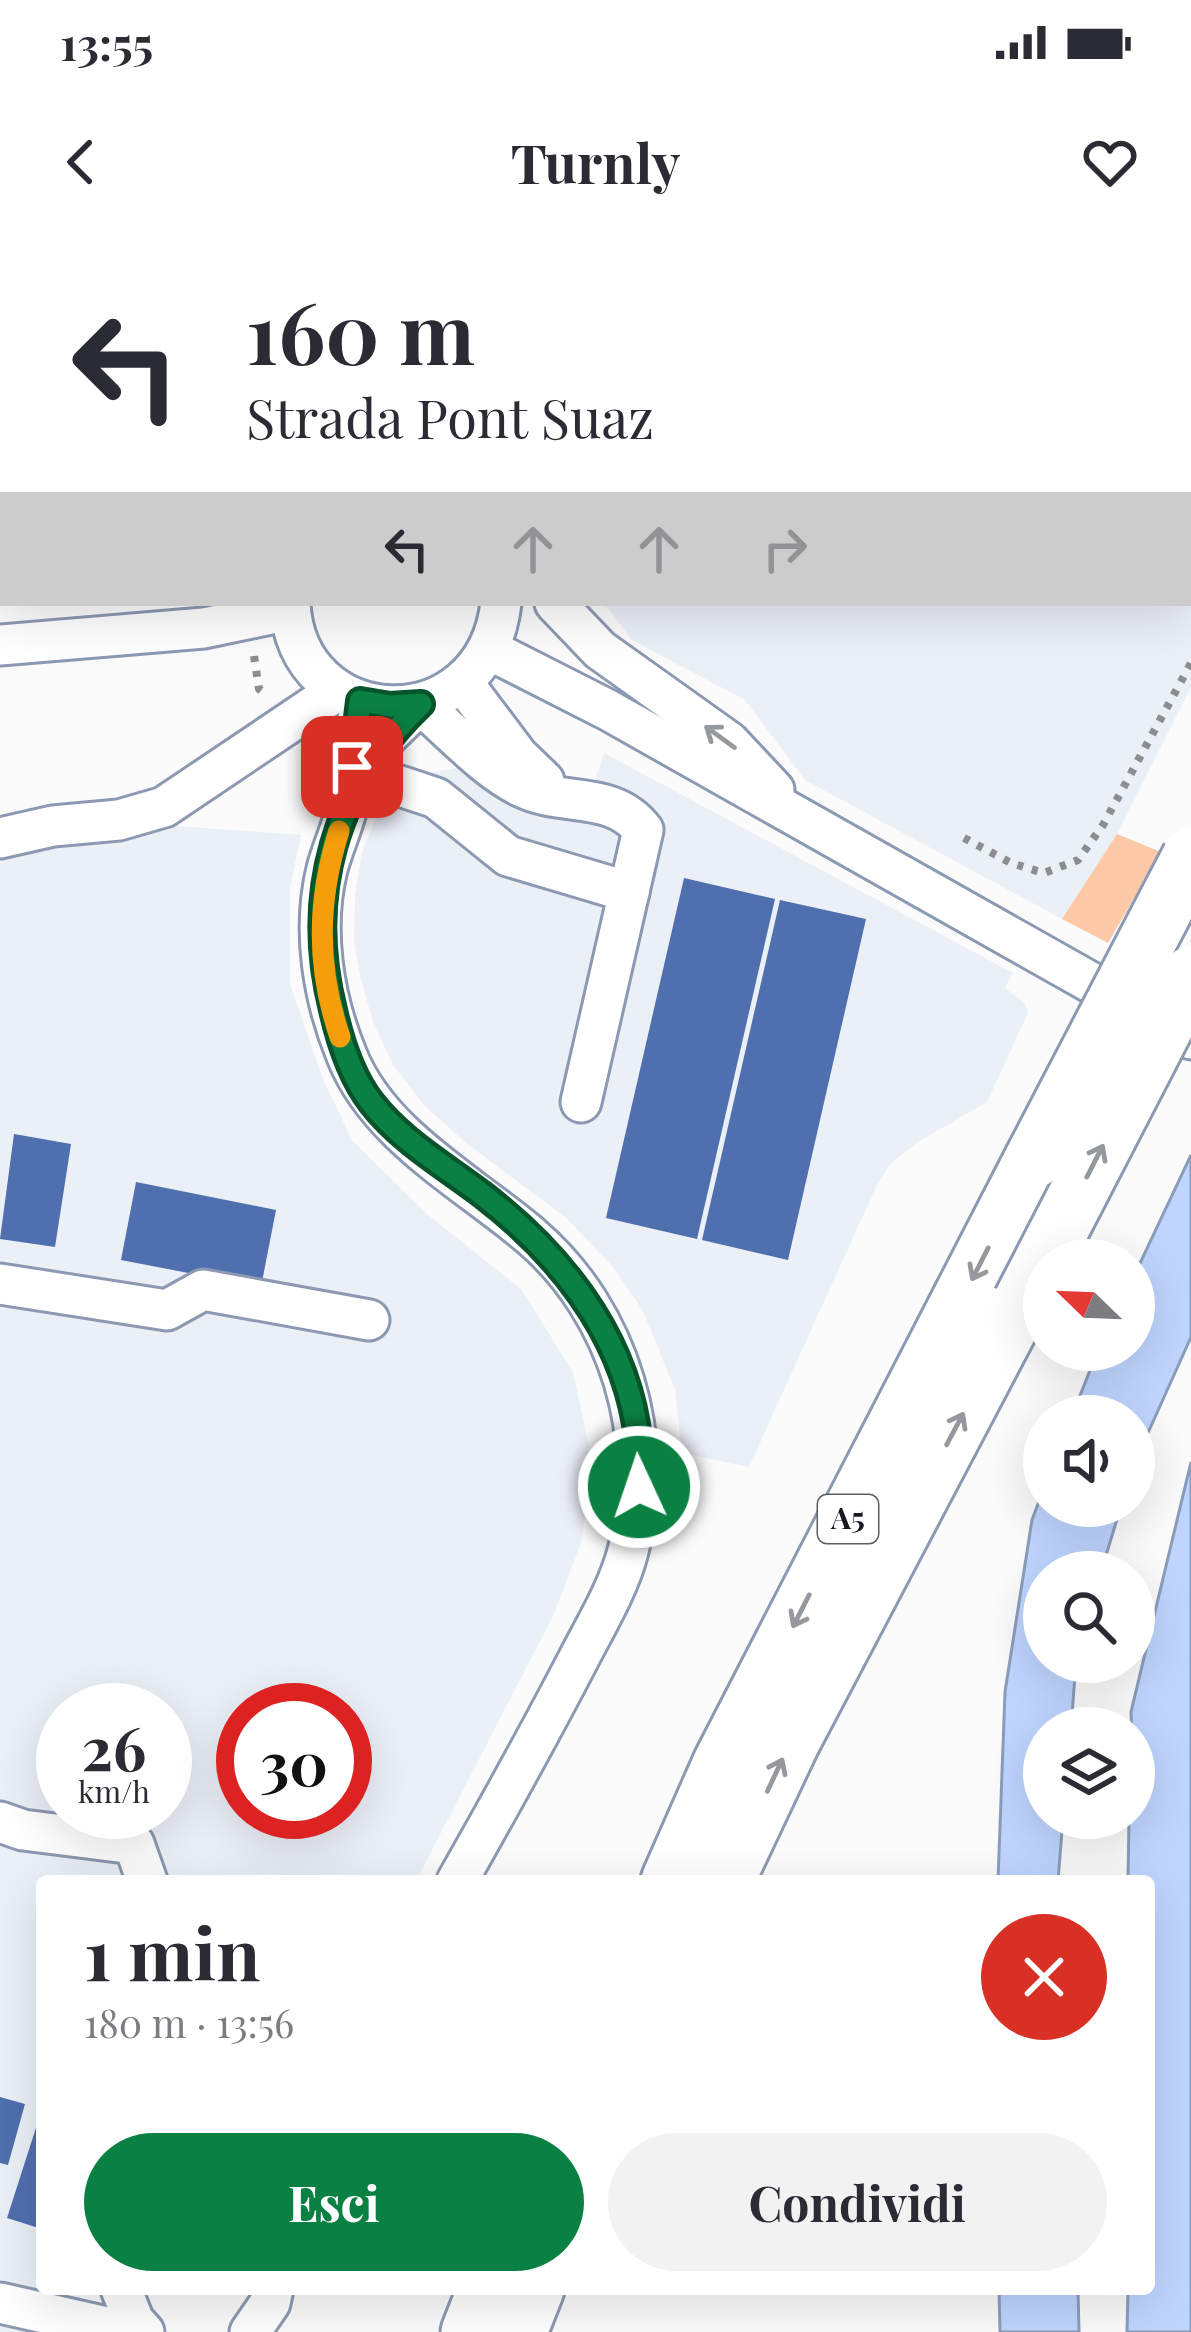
<!DOCTYPE html>
<html lang="it">
<meta charset="utf-8">
<style>
:root{--surface:#fff;--page:#f2f2f3;--text:#2b2b33;--muted:#7c7c81;--accent:#0b8043}
body{margin:0;font-family:"Playfair Display",serif;background:var(--page);color:var(--text);height:100vh;display:flex;flex-direction:column;font-size:45px;white-space:nowrap}
*{box-sizing:border-box;margin:0}
p{font-size:39px;color:var(--muted)}
.icon{flex:none;width:66px;height:66px;fill:none;stroke:currentColor;stroke-width:2;stroke-linecap:round;stroke-linejoin:round}
.map{position:relative;flex:1;overflow:hidden}
.sheet{position:absolute;left:36px;top:1635px;width:1119px;height:420px;display:flex;flex-direction:column;background:var(--surface);border-radius:12px;box-shadow:0 12px 48px #0002}
.sheet>*{flex:none}
.banner{position:absolute;left:0px;top:0px;width:1191px;height:366px;box-shadow:0 12px 48px #0002;background:#fff;color:var(--text);overflow:hidden}
.needle{width:78px;rotate:293deg}
.buttons{position:absolute;left:1023px;top:999px;display:grid;gap:24px}
.buttons a{display:grid;place-items:center;width:132px;height:132px;border-radius:50%;background:var(--surface);box-shadow:0 12px 48px #0002;font-size:60px}
.speed{position:absolute;left:36px;top:1443px;display:flex;gap:24px;font-size:60px;font-weight:700;text-align:center}
.speed>*{display:grid;place-content:center;width:156px;height:156px;border-radius:50%;background:var(--surface);box-shadow:0 12px 48px #0002;line-height:1}
.speed small{font-size:30px;font-weight:400}
.speed .limit{border:18px solid #d22;background:#fff;color:#111}
.pin{position:absolute;display:grid;place-items:center;width:102px;height:102px;color:#fff;margin:-51px;border-radius:24px;box-shadow:0 6px 18px #0006}
.me{position:absolute;width:132px;margin:-66px;rotate:357deg;stroke-linejoin:round;filter:drop-shadow(0 0 9px #0008)}
.turn{display:flex;align-items:center;gap:42px;height:252px;padding:0 48px;font-size:54px}
.turn .icon{width:156px;height:156px;stroke-width:2.5}
.turn b{display:block;font-size:84px;line-height:102px}
.lanes{display:flex;align-items:center;height:114px;padding:0 48px;background:#0003;justify-content:center;gap:60px;direction:ltr}
.lanes .off{opacity:.35}
.round{display:grid;place-items:center;flex:none;width:126px;height:126px;border-radius:63px;background:var(--page)}
.head{display:flex;align-items:center;justify-content:space-between;height:204px;padding:0 48px}
h1{font-size:72px;font-weight:700;line-height:90px}
.primary-button{display:flex;gap:24px;margin-top:auto;padding:24px 48px}
.primary-button a{flex:1;height:138px;border-radius:72px;background:var(--accent);color:#fff;font-size:48px;font-weight:700;line-height:138px;text-align:center}
.primary-button a+a{background:var(--page);color:var(--text)}
.status{display:flex;justify-content:space-between;align-items:center;height:84px;padding:0 60px;background:var(--surface);direction:ltr}
.status svg{height:33px;fill:currentColor}
header{display:flex;justify-content:space-between;align-items:center;height:156px;padding:0 48px;background:var(--surface);font-size:54px;font-weight:700}
.map>svg:first-child{display:block}
.built{fill:#ebeff6;fill-rule:evenodd}
.green{fill:#fdc9a7}
.water{fill:#bfd5fe;stroke:#8c9dbc;stroke-width:3}
.building{fill:#506fae}
.lines{fill:none;stroke-linecap:round;stroke-linejoin:round}
.minor-casing{stroke:#8c99b2;stroke-width:45}
.highway-casing{stroke:#8c99b2;stroke-width:63}
.path{stroke:#8b8d91;stroke-width:8;stroke-dasharray:6 9;stroke-linecap:butt}
.minor{stroke:#fff;stroke-width:39}
.highway{stroke:#fff;stroke-width:57}
.highway-bridge-casing{stroke:#8c99b2;stroke-width:63;stroke-linecap:butt}
.highway-bridge{stroke:#fff;stroke-width:57}
.oneway{stroke:#95989c}
.route-casing{stroke:#07532c;stroke-width:30}
.route{stroke:#0b8043;stroke-width:21}
.slow{stroke:#f59e0b;stroke-width:21}
.labels{text-anchor:middle;stroke-width:9;stroke-linejoin:round;paint-order:stroke}
.shield{fill:#fff;stroke:#5a5e64;stroke-width:3}
.shield-label{font-size:30px;font-weight:bold;fill:#141922}
</style>
<div class="status"><b>13:55</b><svg viewBox="0 0 49 12"><path d="M0 12V9h3v3zM5 12V6h3v6zM10 12V3h3v9zM15 12V0h3v12zM26 1h20v11H26zM47 4h2v5h-2z"/></svg></div>
<header><svg class="icon" aria-label="back" viewBox="0 0 24 24"><path d="M15 5l-7 7 7 7"/></svg>Turnly<svg class="icon" aria-label="heart" viewBox="0 0 24 24"><path d="M12 20l-8-8c-3-5 5-10 8-4 3-6 11-1 8 4z"/></svg></header>
<div class="map">
<svg width="1191" height="2092" viewBox="0 0 1191 2092">
<rect width="100%" height="100%" fill="#fbfbfb"/>
<g class="built">
<polygon points="599,0 1191,0 1191,447 1117,594 1062,679 805,540 745,460 632,400 604,363 1188,363 1188,3"/>
<polygon points="604,513 1013,733 1005,748 1025,763 1028,773 987,862 918,902 890,924 876,947 749,1227 682,1213 675,1150 643,1071 614,1028 565,977 466,903 424,865 393,825 373,782 360,736 354,702 355,654 363,609 396,532 411,536 457,528 466,519 530,574 593,580 595,540"/>
<path d="M163,585L301,595L290,647V744L323,839L352,900L427,974L521,1049L573,1132L593,1225L581,1303L553,1376L416,1641H42V2049H55L44,2092H0V615ZM63,1470H165V1572H63ZM243,1470H345V1572H243Z"/>
</g>
<polygon class="green" points="1117,594 1161,612 1108,703 1062,679"/>
<g class="water">
<polygon points="1191,915 1191,1097 1134,1224 1134,1176 1072,1176 1098,1110 1134,1110 1134,1036"/>
<polygon points="1191,1222 1191,2092 1127,2092 1128,2049 1149,2049 1149,1641 1128,1641 1129,1578 1134,1578 1131,1472"/>
<polygon points="1044,1248 1044,1266 1121,1266 1101,1332 1044,1332 1044,1422 1076,1422 1071,1488 1044,1488 1044,1578 1063,1578 1058,1641 998,1641 1005,1452 1032,1280"/>
<polygon points="999,2049 1078,2049 1079,2092 1000,2092"/>
</g>
<g class="building">
<polygon points="684,638 775,659 697,999 606,978"/>
<polygon points="780,660 866,679 788,1020 702,1000"/>
<polygon points="14,894 71,904 55,1007 0,999"/>
<polygon points="136,942 276,970 261,1047 121,1020"/>
<polygon points="0,1857 25,1864 8,1925 0,1923"/>
<polygon points="42,1869 42,1989 7,1978"/>
</g>
<g class="lines">
<defs>
<g id="minor">
<polyline points="532,3 533,0"/>
<path d="M290,363C296,495 484,505 501,363"/>
<polyline points="555,363 600,410 729,502 774,550"/>
<polyline points="0,405 204,388 290,370"/>
<polyline points="490,410 608,470 1191,799"/>
<polyline points="463,443 518,516 544,541"/>
<path d="M360,461C356,493 355,528 349,560C344,584 333,606 327,629C312,690 323,758 347,816C379,896 469,943 532,997C620,1073 657,1200 628,1311C619,1347 596,1385 579,1418C540,1493 499,1567 457,1641"/>
<path d="M357,546L385,498L420,464C452,491 485,529 522,547C563,567 612,550 643,590L581,862"/>
<polyline points="400,546 436,558 508,616 629,652"/>
<polyline points="0,598 53,586 119,580 164,567 338,450"/>
<polyline points="0,1044 167,1070 203,1050 369,1080"/>
<polyline points="0,1582 23,1590 134,1604 147,1641"/>
<polyline points="121,2049 134,2081 144,2092"/>
<polyline points="0,2063 129,2092"/>
<polyline points="250,2092 270,2063 273,2049"/>
</g>
<g id="highway">
<polyline points="670,1641 722,1523 1033,920"/>
<polyline points="725,1641 790,1503 1022,1062"/>
<polyline points="470,2092 487,2049"/>
<polyline points="518,2092 535,2049"/>
</g>
</defs>
<use href="#minor" class="minor-casing"/>
<use href="#highway" class="highway-casing"/>
<g class="path">
<polyline points="478,3 479,0"/>
<polyline points="0,343 3,343"/>
<polyline points="254,416 259,449 268,456"/>
<polyline points="964,598 1011,623 1044,633 1078,620 1103,585 1191,423"/>
</g>
<use href="#minor" class="minor"/>
<use href="#highway" class="highway"/>
<defs>
<g id="highway-bridge">
<polyline points="1033,920 1191,617"/>
<polyline points="1022,1062 1191,735"/>
</g>
</defs>
<use href="#highway-bridge" class="highway-bridge-casing"/>
<use href="#highway-bridge" class="highway-bridge"/>
</g>
<defs><path id="oneway-shaft" d="M-6 0H5M1.5-3L5.5 0L1.5 3" fill="none" stroke-width="1.6" stroke-linecap="round" stroke-linejoin="round" transform="scale(3)"/></defs>
<g class="oneway">
<use href="#oneway-shaft" transform="translate(720 497) rotate(-144)"/>
<use href="#oneway-shaft" transform="translate(1095 921) rotate(-63)"/>
<use href="#oneway-shaft" transform="translate(980 1024) rotate(117)"/>
<use href="#oneway-shaft" transform="translate(955 1189) rotate(-62)"/>
<use href="#oneway-shaft" transform="translate(801 1371) rotate(117)"/>
<use href="#oneway-shaft" transform="translate(775 1535) rotate(-65)"/>
</g>
<g class="lines">
<defs>
<path id="route" d="M352,527L360,461L390,466L421,464C335,546 304,655 333,770C340,801 351,836 371,862C401,901 445,926 483,955C557,1012 620,1089 636,1184C639,1204 638,1227 639,1247"/>
</defs>
<use href="#route" class="route-casing"/>
<use href="#route" class="route"/>
<path class="slow" d="M339,591C317,661 316,727 340,797"/>
</g>
<g class="labels">
<rect class="shield" x="818" y="1255" width="60" height="48" rx="9"/>
<g class="shield-label">
<text x="848" y="1289">A5</text>
</g>
</g>
</svg>
<div class="buttons">
<a><svg class="needle" viewBox="-14 -14 28 28"><path d="M0-13l5 13h-10z" fill="#e53935"/><path d="M0 13l5-13h-10z" fill="#7c7c81"/></svg></a>
<a><svg class="icon" aria-label="sound" viewBox="0 0 24 24"><path d="M4 9h4l5-4v14l-5-4H4zM17 9q2 3 0 6"/></svg></a>
<a><svg class="icon" aria-label="search" viewBox="0 0 24 24"><circle cx="10" cy="10" r="6"/><path d="M15 15l6 6"/></svg></a>
<a><svg class="icon" aria-label="layers" viewBox="0 0 24 24"><path d="M12 4l9 5-9 5-9-5zM3 14l9 5 9-5"/></svg></a>
</div>
<div class="speed"><div>26<small>km/h</small></div><div class="limit">30</div></div>
<div class="pin" style="left:352px;top:527px;background:#d93025"><svg class="icon" aria-label="arrive" viewBox="0 0 24 24"><path d="M6 21V4h12l-3 4 3 4H6"/></svg></div>
<svg class="me" style="left:639px;top:1247px" viewBox="-20 -20 40 40"><circle r="17" fill="#0b8043" stroke="#fff" stroke-width="3"/><path d="M0-11L8 9 0 5-8 9z" fill="#fff"/></svg>
<div class="banner">
<div class="turn"><svg class="icon" aria-label="left" viewBox="0 0 24 24"><path d="M17 20v-9H6M10 6l-5 5 5 5"/></svg><div><b>160 m</b>Strada Pont Suaz</div></div>
<div class="lanes"><svg class="icon" aria-label="left" viewBox="0 0 24 24"><path d="M17 20v-9H6M10 6l-5 5 5 5"/></svg><svg class="icon off" aria-label="ahead" viewBox="0 0 24 24"><path d="M12 20V5M6 11l6-6 6 6"/></svg><svg class="icon off" aria-label="ahead" viewBox="0 0 24 24"><path d="M12 20V5M6 11l6-6 6 6"/></svg><svg class="icon off" aria-label="right" viewBox="0 0 24 24"><path d="M7 20v-9h11M14 6l5 5-5 5"/></svg></div>
</div>
<section class="sheet">
<div class="head"><div><h1>1 min</h1><p>180 m · 13:56</p></div><a class="round" style="background:#d93025;color:#fff"><svg class="icon" aria-label="close" viewBox="0 0 24 24"><path d="M6 6l12 12M18 6L6 18"/></svg></a></div>
<div class="primary-button"><a>Esci</a><a>Condividi</a></div>
</section>
</div>
